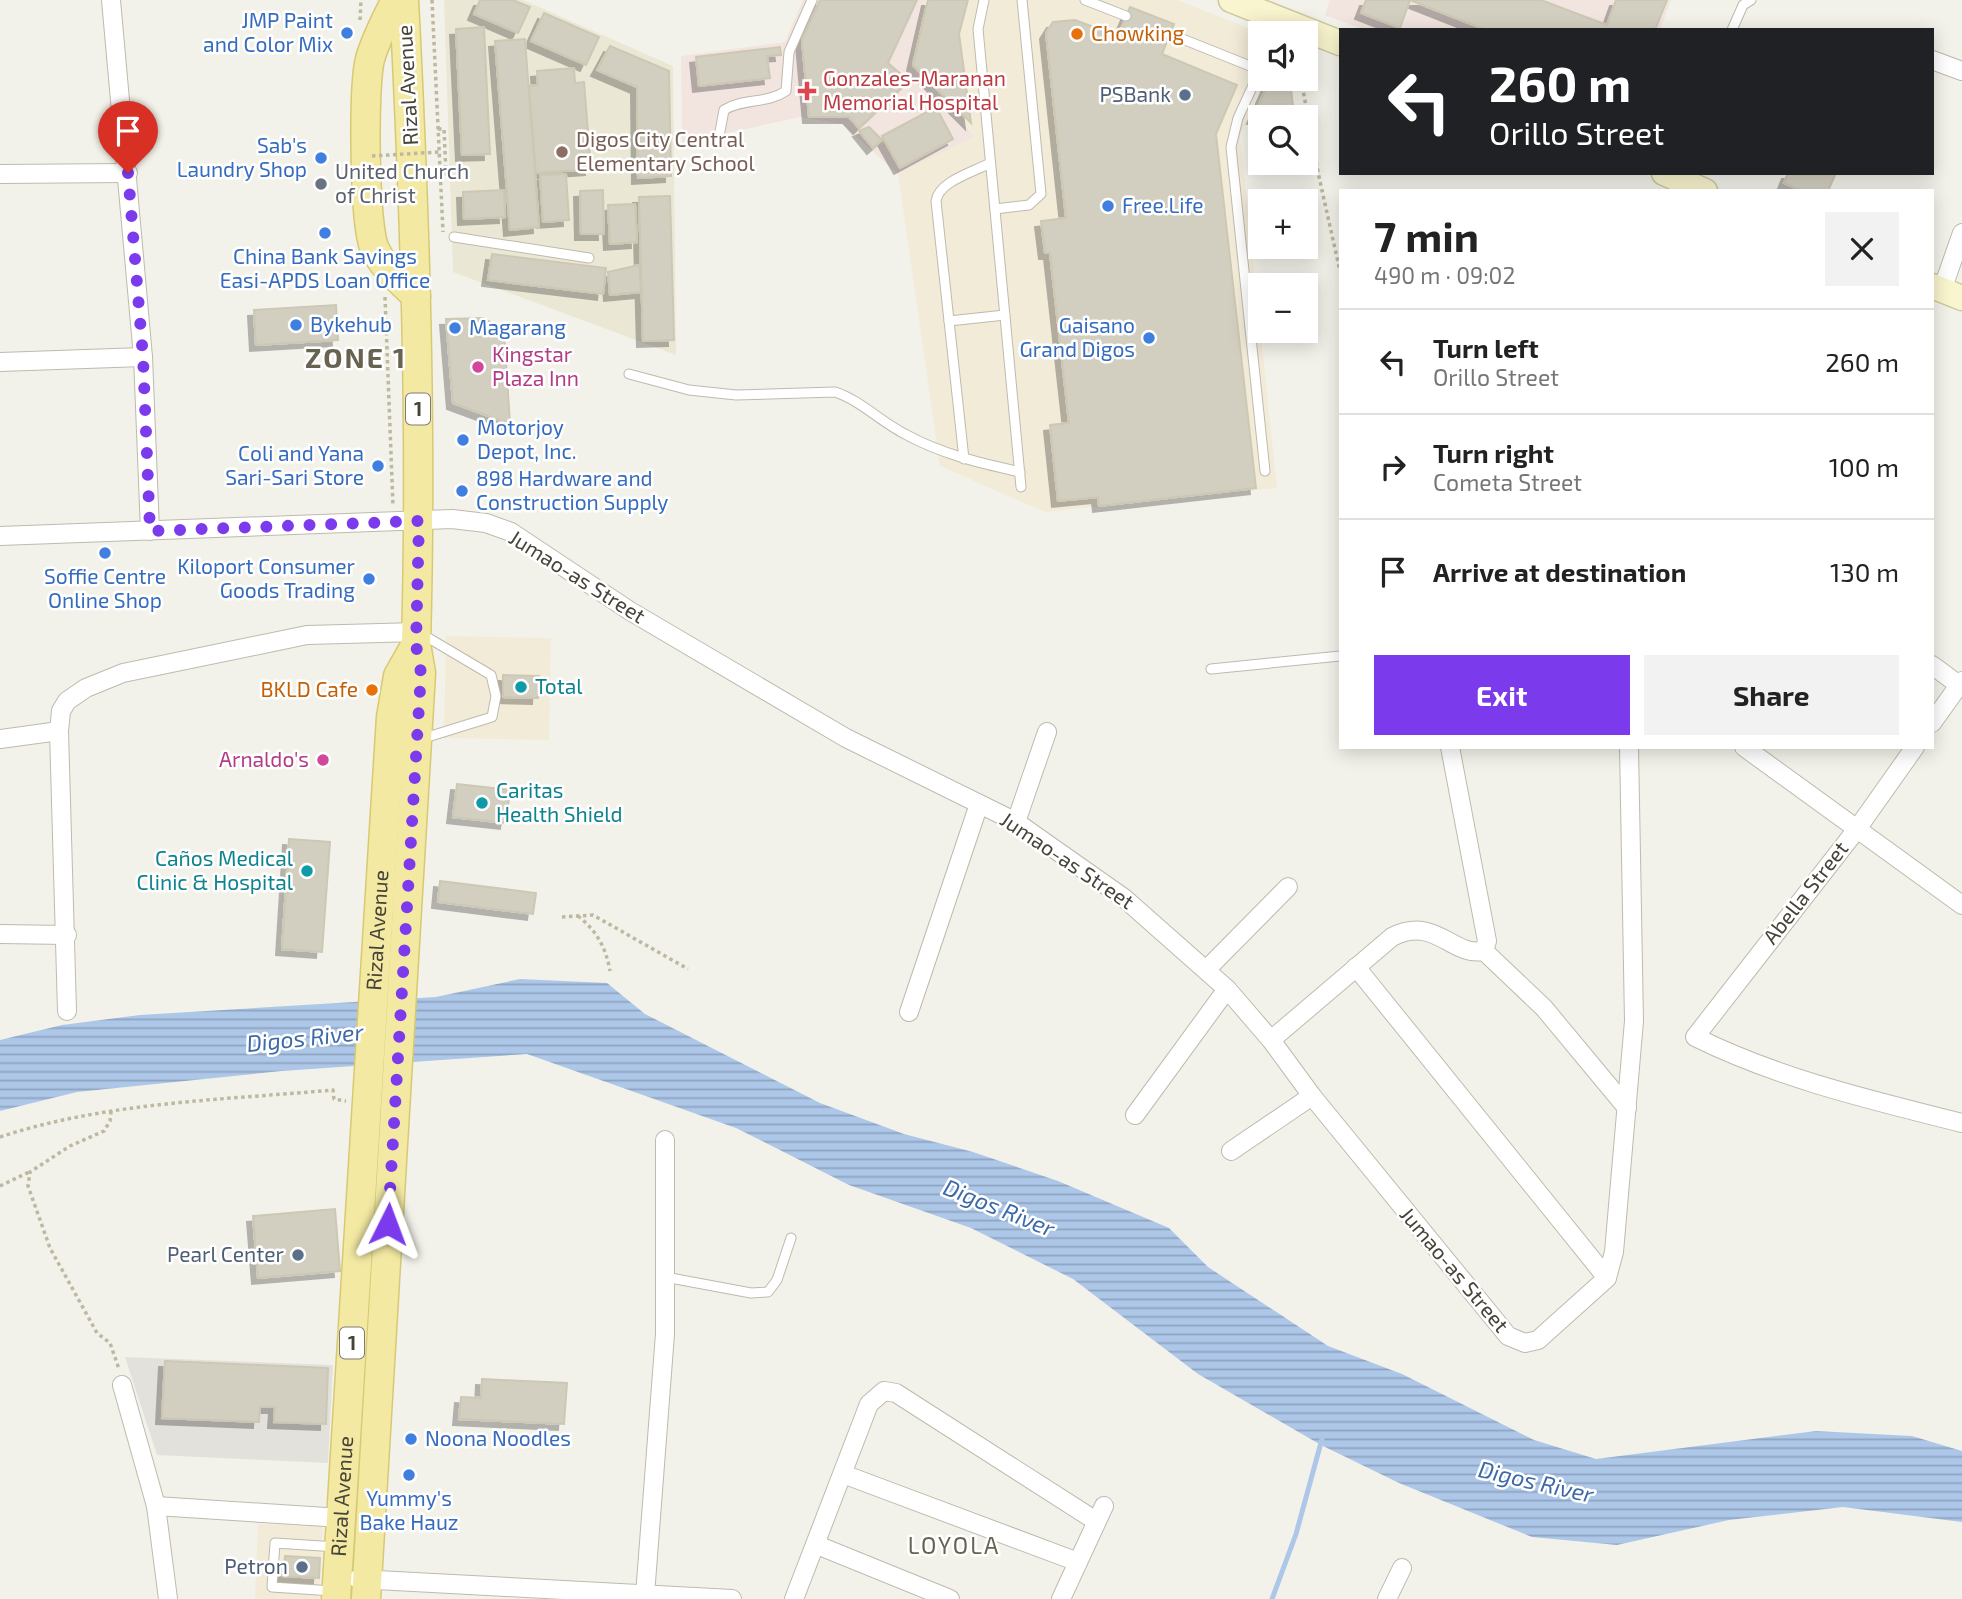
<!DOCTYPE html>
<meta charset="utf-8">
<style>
:root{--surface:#fff;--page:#f2f2f2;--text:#222;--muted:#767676;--line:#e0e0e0;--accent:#7c3aed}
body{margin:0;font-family:"Exo 2",sans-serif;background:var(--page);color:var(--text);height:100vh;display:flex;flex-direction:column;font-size:26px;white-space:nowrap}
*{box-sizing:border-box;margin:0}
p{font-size:23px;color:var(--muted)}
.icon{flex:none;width:38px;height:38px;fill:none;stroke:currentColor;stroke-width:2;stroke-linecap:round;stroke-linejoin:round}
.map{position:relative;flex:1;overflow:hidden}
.details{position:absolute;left:1339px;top:189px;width:595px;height:560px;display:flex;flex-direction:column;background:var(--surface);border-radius:0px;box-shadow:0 4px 18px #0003}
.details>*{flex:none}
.hud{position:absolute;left:1339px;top:28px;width:595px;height:147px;border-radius:0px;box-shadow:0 4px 18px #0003;background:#202124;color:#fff;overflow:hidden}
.buttons{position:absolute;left:1248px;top:21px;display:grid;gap:14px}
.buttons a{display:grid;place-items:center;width:70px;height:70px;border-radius:0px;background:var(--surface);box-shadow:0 4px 18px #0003;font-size:35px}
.pin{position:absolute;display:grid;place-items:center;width:60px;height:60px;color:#fff;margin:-72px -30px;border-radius:50% 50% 50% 0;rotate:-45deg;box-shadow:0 0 7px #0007}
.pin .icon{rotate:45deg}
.me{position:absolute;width:77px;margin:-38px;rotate:3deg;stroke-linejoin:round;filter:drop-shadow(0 0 5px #0008)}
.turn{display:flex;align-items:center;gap:24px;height:147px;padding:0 35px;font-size:32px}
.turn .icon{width:91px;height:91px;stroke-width:2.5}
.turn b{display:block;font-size:49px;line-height:60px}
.round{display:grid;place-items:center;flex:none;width:74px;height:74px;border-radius:0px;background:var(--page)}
.overview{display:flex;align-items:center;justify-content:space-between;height:119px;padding:0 35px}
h1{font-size:42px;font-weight:700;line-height:52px}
.action{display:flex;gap:14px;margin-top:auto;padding:14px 35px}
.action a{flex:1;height:80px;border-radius:0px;background:var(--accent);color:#fff;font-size:28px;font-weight:700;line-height:80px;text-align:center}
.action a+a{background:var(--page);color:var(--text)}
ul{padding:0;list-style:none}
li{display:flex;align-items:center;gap:21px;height:105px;padding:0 35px;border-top:2px solid var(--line)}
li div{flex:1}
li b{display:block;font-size:26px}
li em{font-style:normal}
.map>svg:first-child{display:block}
.commercial{fill:#f2ebd8}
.industrial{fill:#e3e1db}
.education{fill:#eae8d5}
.medical{fill:#f2e4df}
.water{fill:url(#water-rules)}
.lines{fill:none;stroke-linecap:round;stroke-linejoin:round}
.stream{stroke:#adc7e9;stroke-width:5}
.building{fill:#d3cfc0;stroke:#cdc8b4;stroke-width:2;filter:url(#shadow)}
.lane-casing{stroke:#bebaad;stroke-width:11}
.street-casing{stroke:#bebaad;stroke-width:20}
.secondary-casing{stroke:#cdc89e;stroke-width:27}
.primary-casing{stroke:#d7c974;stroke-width:31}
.path{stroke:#beb8a0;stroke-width:3.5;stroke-dasharray:3.5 3.5;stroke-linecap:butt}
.lane{stroke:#fff;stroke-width:9}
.street{stroke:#fff;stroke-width:18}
.secondary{stroke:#f9f5ce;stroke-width:24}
.primary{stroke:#f3e9a3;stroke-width:28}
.path-bridge{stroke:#beb8a0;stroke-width:3.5;stroke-dasharray:3.5 3.5;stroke-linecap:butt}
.route{stroke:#7c3aed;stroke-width:12;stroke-dasharray:0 21.6}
.shop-dot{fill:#3f7fe0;stroke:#fff;stroke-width:2.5}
.food-dot{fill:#e8710a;stroke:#fff;stroke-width:2.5}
.health-dot{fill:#e0444e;stroke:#fff;stroke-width:2.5}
.service-dot{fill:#5c6f8a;stroke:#fff;stroke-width:2.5}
.education-dot{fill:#8d6e63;stroke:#fff;stroke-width:2.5}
.worship-dot{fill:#6b7280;stroke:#fff;stroke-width:2.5}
.hotel-dot{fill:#d1479c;stroke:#fff;stroke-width:2.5}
.culture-dot{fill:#0f9aa8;stroke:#fff;stroke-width:2.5}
.labels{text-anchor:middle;stroke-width:5;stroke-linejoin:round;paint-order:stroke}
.shield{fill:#fff;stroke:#7e7b74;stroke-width:2}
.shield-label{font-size:19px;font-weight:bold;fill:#464339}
.shop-label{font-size:21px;fill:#366cbe;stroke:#fff;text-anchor:start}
.food-label{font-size:21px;fill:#c56008;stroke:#fff;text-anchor:start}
.health-label{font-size:21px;fill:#be3a42;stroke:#fff;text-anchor:start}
.street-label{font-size:21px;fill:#464339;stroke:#fff}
.service-label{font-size:21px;fill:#4e5e75;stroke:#fff;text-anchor:end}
.education-label{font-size:21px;fill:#785e54;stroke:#fff;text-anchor:start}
.worship-label{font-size:21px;fill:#5b616d;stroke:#fff;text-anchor:start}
.hotel-label{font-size:21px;fill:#b23c85;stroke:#fff;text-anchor:start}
.culture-label{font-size:21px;fill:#0d838f;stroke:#fff;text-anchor:start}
.water-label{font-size:23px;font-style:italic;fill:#3d6aa7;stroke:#fff}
.neighbourhood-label{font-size:23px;letter-spacing:2px;fill:#686251;stroke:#fff}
.district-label{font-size:28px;font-weight:bold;letter-spacing:2px;fill:#686251;stroke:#fff}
</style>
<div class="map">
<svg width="1962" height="1599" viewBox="0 0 1962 1599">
<defs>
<pattern id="water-rules" width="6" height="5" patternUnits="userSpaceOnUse" patternTransform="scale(1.75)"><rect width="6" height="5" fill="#adc7e9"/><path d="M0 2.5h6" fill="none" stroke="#8fa3be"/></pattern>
<filter id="shadow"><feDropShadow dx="-6" dy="6" stdDeviation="0" flood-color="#0004"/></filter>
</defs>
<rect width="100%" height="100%" fill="#f3f2ea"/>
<g class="commercial">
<polygon points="925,0 1177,0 1261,33 1260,79 1264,79 1240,137 1277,488 1045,512 940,466 898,174 975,135 909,65"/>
<polygon points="446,636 551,638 549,740 444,738"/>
<polygon points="258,1524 323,1526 319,1599 255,1599"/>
</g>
<polygon class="industrial" points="125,1357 333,1365 328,1463 157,1455"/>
<polygon class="education" points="444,0 523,0 673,66 676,355 453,272"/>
<g class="medical">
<polygon points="803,0 925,0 909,65 975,136 898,174 842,124 800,117 682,143 681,56 785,42"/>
<polygon points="1330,0 1671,0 1660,30 1365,30 1325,15"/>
</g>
<polygon class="water" points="520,979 607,983 645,1014 820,1103 904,1134 973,1152 1058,1181 1169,1228 1208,1267 1328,1346 1402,1374 1534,1440 1596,1459 1816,1431 1912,1436 1962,1451 1962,1522 1843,1507 1729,1520 1617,1545 1532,1537 1399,1483 1321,1445 1198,1374 1073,1279 971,1228 849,1185 736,1128 527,1054 282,1071 77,1092 0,1111 0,1040 62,1025 140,1015 436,997"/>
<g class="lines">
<polyline class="stream" points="1272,1599 1296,1534 1322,1439"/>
</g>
<g class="building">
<polygon points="480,0 513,0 530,7 518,33 474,14"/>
<polygon points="820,0 917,0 888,63 909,81 859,128 849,117 809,117 802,40"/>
<polygon points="928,0 968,0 959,34 971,123 913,65"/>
<polygon points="1366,0 1541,0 1607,25 1616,0 1667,0 1655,30 1486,30 1410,0 1400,28 1361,13"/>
<polygon points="1130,7 1174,24 1162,54 1237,85 1216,134 1256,488 1099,506 1098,497 1058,501 1050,425 1069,423 1050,253 1045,253 1041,221 1066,218 1046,33 1053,22 1075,20 1118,36"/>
<polygon points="544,13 599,37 586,65 531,41"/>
<polygon points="484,27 490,154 462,155 456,29"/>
<polygon points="525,39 539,227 510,230 495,41"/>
<polygon points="610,46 669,71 671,176 638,178 637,87 597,70"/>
<polygon points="780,47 781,55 767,56 770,78 699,86 696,57"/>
<polygon points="574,68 575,83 584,82 591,169 536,173 529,86 538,85 537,71"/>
<polygon points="1290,80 1294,115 1253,118 1269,82"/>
<polygon points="936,107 953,139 900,168 882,136"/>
<polygon points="869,127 882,140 873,148 859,131"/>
<polygon points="1788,173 1836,173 1828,191 1803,191 1784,183"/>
<polygon points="566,174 569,220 543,222 540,175"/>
<polygon points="504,190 505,217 464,219 463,192"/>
<polygon points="603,190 604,234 581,234 580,191"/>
<polygon points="670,196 674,340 643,341 639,197"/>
<polygon points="635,204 637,242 610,244 608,205"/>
<polygon points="492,254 606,268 603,294 488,280"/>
<polygon points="639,265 641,292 610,295 608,272"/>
<polygon points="336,305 338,340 256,345 254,310"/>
<polygon points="484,318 504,331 510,424 453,403 446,319"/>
<polygon points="503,675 539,676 538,698 503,697"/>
<polygon points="457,784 510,790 506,823 453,817"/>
<polygon points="289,839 330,842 322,952 282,949"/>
<polygon points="440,881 536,893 533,914 438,902"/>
<polygon points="335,1209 340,1271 258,1278 253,1216"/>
<polygon points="165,1361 328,1368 326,1424 274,1422 275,1407 260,1407 259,1422 162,1418"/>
<polygon points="482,1379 567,1383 564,1424 459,1419 461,1397 481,1398"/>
<polygon points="285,1556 320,1558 319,1578 283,1576"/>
</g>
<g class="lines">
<defs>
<g id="lane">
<polyline points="984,0 978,29 1021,487"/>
<polyline points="1085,0 1126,16"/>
<polyline points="1732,30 1743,5 1751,0"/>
<polyline points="1170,34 1260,70"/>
<polyline points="1260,70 1238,118 1231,147 1265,471"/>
<path d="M718,142L724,110C743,98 767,104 786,91L789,52L812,0"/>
<polyline points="995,209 1029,205 1041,194 1022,0"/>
<polyline points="454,237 589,258"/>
<polyline points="949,321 1005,315"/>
<path d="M629,374L689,390L736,395L835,392C860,400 881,422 905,434C941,454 980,463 1020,472"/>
<path d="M964,459L936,201C939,181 974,172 990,163"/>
<polyline points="420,633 491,675 496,696 492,717 421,739"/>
<polyline points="1211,669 1340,656"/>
<polyline points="665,1277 751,1293 768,1292 777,1280 791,1238"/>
<polyline points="333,1591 272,1587 275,1543 337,1547"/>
</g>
<g id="street">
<polyline points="111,0 143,357 150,531"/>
<polyline points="1932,60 1962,71"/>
<polyline points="0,174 128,173"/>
<polyline points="1942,290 1962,233"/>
<polyline points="0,362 143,357"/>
<polyline points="0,536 452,519 486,523 511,532 630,611 846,738 1016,822 1124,898 1227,989 1271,1040 1312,1096 1508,1336 1525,1343 1538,1340 1607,1278 1614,1252 1634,1021 1629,747"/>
<polyline points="1932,665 1959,685"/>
<polyline points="1932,723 1962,681"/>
<polyline points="0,739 59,731"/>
<polyline points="1450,747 1487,941 1484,951"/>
<polyline points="1744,747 1962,905"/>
<path d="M1915,747L1857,829L1695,1037C1780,1079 1871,1100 1962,1123"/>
<polyline points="1016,822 1047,732"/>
<polyline points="0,934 67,935"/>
<polyline points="1356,967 1607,1278"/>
<polyline points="1206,970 1288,887"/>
<polyline points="67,1011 59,731 61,711 67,701 86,688 123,673 307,635 417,632"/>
<polyline points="909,1012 979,804"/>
<path d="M1271,1040L1392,937C1436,915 1451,957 1484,951L1544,1008L1627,1108"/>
<polyline points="1135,1115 1227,989"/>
<polyline points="1231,1151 1312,1096"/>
<polyline points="122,1385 156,1506 168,1599"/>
<polyline points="843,1474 1078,1562"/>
<polyline points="156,1506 341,1518"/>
<polyline points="817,1545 950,1599"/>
<polyline points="358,1579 732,1599"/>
<polyline points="645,1595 665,1334 665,1140"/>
<polyline points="794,1599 869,1404 884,1391 896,1393 1096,1521"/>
<polyline points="1061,1599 1104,1506"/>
<polyline points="1387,1599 1402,1568"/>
</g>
<g id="secondary">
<polyline points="1231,0 1340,43"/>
<polyline points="1664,173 1705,191"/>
<polyline points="1932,286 1962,298"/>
</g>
<g id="primary">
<path d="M396,0C386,19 376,39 370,59C363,87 364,221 374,247C382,267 401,281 416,296"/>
<path id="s1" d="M336,1599L391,717L398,676L416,644"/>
<path d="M366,1599L421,673L416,644C422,430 415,215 404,0"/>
</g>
</defs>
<use href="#lane" class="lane-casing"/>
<use href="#street" class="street-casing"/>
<use href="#secondary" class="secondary-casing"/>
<use href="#primary" class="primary-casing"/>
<g class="path">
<polyline points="432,0 443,232"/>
<polyline points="360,20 361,0"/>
<polyline points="1301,79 1319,177 1340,271"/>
<polyline points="438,129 444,129 446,174 440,174"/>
<polyline points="385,297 393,506"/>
<path d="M578,916C597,931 606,948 610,971"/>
<polyline points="562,917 593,915 688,969"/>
<polyline points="111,1111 110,1121 104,1131 70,1146 30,1172 28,1186 50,1248 97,1333 110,1343 119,1369"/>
<path d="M0,1137C106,1102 222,1100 333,1090L334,1099L346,1101"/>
<polyline points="0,1186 29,1172"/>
</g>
<use href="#lane" class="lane"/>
<use href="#street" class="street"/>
<use href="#secondary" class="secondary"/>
<use href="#primary" class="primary"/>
<polyline class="path-bridge" points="372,156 439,152"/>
</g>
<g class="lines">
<polyline class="route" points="128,173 143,357 150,531 419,521 416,645 421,673 388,1224"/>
</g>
<g class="shop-dot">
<circle cx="347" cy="33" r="7"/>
<circle cx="321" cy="158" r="7"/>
<circle cx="1108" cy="206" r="7"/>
<circle cx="325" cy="233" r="7"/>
<circle cx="296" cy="325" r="7"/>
<circle cx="455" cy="328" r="7"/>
<circle cx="1149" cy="338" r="7"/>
<circle cx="463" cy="440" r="7"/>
<circle cx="378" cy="466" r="7"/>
<circle cx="462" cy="491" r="7"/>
<circle cx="105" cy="553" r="7"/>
<circle cx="369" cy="579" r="7"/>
<circle cx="411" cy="1439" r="7"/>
<circle cx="409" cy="1475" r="7"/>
</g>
<g class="food-dot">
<circle cx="1077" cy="34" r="7"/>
<circle cx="372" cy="690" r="7"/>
</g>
<path class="health-dot" d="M803.5 80.5h7v7h7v7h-7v7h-7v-7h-7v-7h7z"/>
<g class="service-dot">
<circle cx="1185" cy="95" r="7"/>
<circle cx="298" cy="1255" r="7"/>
<circle cx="302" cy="1567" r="7"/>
</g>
<circle class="education-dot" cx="562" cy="152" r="7"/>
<circle class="worship-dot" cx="321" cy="184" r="7"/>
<g class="hotel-dot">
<circle cx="478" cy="367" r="7"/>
<circle cx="323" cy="760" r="7"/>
</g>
<g class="culture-dot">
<circle cx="521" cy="687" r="7"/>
<circle cx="482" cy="803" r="7"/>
<circle cx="307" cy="871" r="7"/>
</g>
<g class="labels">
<g class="shield">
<rect x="406" y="393.5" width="24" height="31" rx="5"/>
<rect x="340" y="1327.5" width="24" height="31" rx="5"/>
</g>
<g class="shield-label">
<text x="418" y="416">1</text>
<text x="352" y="1350">1</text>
</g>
<g class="shop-label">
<text x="333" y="28" text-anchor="end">JMP Paint<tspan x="333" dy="24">and Color Mix</tspan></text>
<text x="307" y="153" text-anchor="end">Sab's<tspan x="307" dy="24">Laundry Shop</tspan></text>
<text x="1122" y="213">Free.Life</text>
<text x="325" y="264" text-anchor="middle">China Bank Savings<tspan x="325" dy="24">Easi-APDS Loan Office</tspan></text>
<text x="310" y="332">Bykehub</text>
<text x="1135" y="333" text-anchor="end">Gaisano<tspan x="1135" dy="24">Grand Digos</tspan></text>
<text x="469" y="335">Magarang</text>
<text x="477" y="435">Motorjoy<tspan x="477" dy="24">Depot, Inc.</tspan></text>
<text x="364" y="461" text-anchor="end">Coli and Yana<tspan x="364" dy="24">Sari-Sari Store</tspan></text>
<text x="476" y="486">898 Hardware and<tspan x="476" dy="24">Construction Supply</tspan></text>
<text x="355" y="574" text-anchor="end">Kiloport Consumer<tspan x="355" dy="24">Goods Trading</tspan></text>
<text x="105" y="584" text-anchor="middle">Soffie Centre<tspan x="105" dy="24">Online Shop</tspan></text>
<text x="425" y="1446">Noona Noodles</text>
<text x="409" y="1506" text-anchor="middle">Yummy's<tspan x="409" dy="24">Bake Hauz</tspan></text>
</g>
<g class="food-label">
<text x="1091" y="41">Chowking</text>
<text x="358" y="697" text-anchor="end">BKLD Cafe</text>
</g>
<g class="health-label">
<text x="823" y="86">Gonzales-Maranan<tspan x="823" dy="24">Memorial Hospital</tspan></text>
</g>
<g class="street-label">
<text transform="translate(408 85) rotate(-93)" y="7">Rizal Avenue</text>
<text transform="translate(577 577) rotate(32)" y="7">Jumao-as Street</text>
<text transform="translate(1067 861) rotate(34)" y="7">Jumao-as Street</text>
<text transform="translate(1806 893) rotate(-52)" y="7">Abella Street</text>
<text dy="7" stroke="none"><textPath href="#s1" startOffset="670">Rizal Avenue</textPath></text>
<text transform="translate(1454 1270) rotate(50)" y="7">Jumao-as Street</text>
<text dy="7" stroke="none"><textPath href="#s1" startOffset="103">Rizal Avenue</textPath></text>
</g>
<g class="service-label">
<text x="1171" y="102">PSBank</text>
<text x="284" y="1262">Pearl Center</text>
<text x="288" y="1574">Petron</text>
</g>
<g class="education-label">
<text x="576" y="147">Digos City Central<tspan x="576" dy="24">Elementary School</tspan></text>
</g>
<g class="worship-label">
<text x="335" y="179">United Church<tspan x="335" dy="24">of Christ</tspan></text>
</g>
<g class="hotel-label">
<text x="492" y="362">Kingstar<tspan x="492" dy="24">Plaza Inn</tspan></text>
<text x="309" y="767" text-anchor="end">Arnaldo's</text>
</g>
<g class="culture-label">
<text x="535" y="694">Total</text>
<text x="496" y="798">Caritas<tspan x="496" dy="24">Health Shield</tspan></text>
<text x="293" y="866" text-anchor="end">Caños Medical<tspan x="293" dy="24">Clinic &amp; Hospital</tspan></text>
</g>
<g class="water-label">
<text transform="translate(305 1038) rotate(-6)" y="8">Digos River</text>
<text transform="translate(999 1208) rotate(22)" y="8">Digos River</text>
<text transform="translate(1536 1482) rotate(13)" y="8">Digos River</text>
</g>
<g class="neighbourhood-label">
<text x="954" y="1554">LOYOLA</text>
</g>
<g class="district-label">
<text x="356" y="368">ZONE 1</text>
</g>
</g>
</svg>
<div class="buttons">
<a><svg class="icon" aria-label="sound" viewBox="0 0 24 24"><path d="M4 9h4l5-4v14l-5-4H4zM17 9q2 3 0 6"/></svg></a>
<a><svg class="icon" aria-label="search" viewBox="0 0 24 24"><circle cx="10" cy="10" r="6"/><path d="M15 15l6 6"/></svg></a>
<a>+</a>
<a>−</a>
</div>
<div class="pin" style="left:128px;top:173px;background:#d93025"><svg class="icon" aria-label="arrive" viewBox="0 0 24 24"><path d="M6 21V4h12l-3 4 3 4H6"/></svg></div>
<svg class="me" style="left:388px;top:1224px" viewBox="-20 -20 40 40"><path d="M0-17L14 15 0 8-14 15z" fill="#7c3aed" stroke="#fff" stroke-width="4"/></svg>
<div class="hud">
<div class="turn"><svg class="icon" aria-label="left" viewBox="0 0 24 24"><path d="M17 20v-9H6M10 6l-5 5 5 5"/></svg><div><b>260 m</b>Orillo Street</div></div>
</div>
<section class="details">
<div class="overview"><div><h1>7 min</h1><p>490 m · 09:02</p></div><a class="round"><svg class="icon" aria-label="close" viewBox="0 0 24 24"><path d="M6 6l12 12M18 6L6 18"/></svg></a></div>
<ul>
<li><svg class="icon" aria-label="left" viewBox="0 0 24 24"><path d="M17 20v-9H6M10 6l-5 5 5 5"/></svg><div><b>Turn left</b><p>Orillo Street</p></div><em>260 m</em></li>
<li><svg class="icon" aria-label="right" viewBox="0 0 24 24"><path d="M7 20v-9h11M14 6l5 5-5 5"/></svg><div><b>Turn right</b><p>Cometa Street</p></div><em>100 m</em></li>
<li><svg class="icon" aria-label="arrive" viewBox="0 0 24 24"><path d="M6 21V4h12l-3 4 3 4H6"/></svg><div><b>Arrive at destination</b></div><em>130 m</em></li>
</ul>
<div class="action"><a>Exit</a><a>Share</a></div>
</section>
</div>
